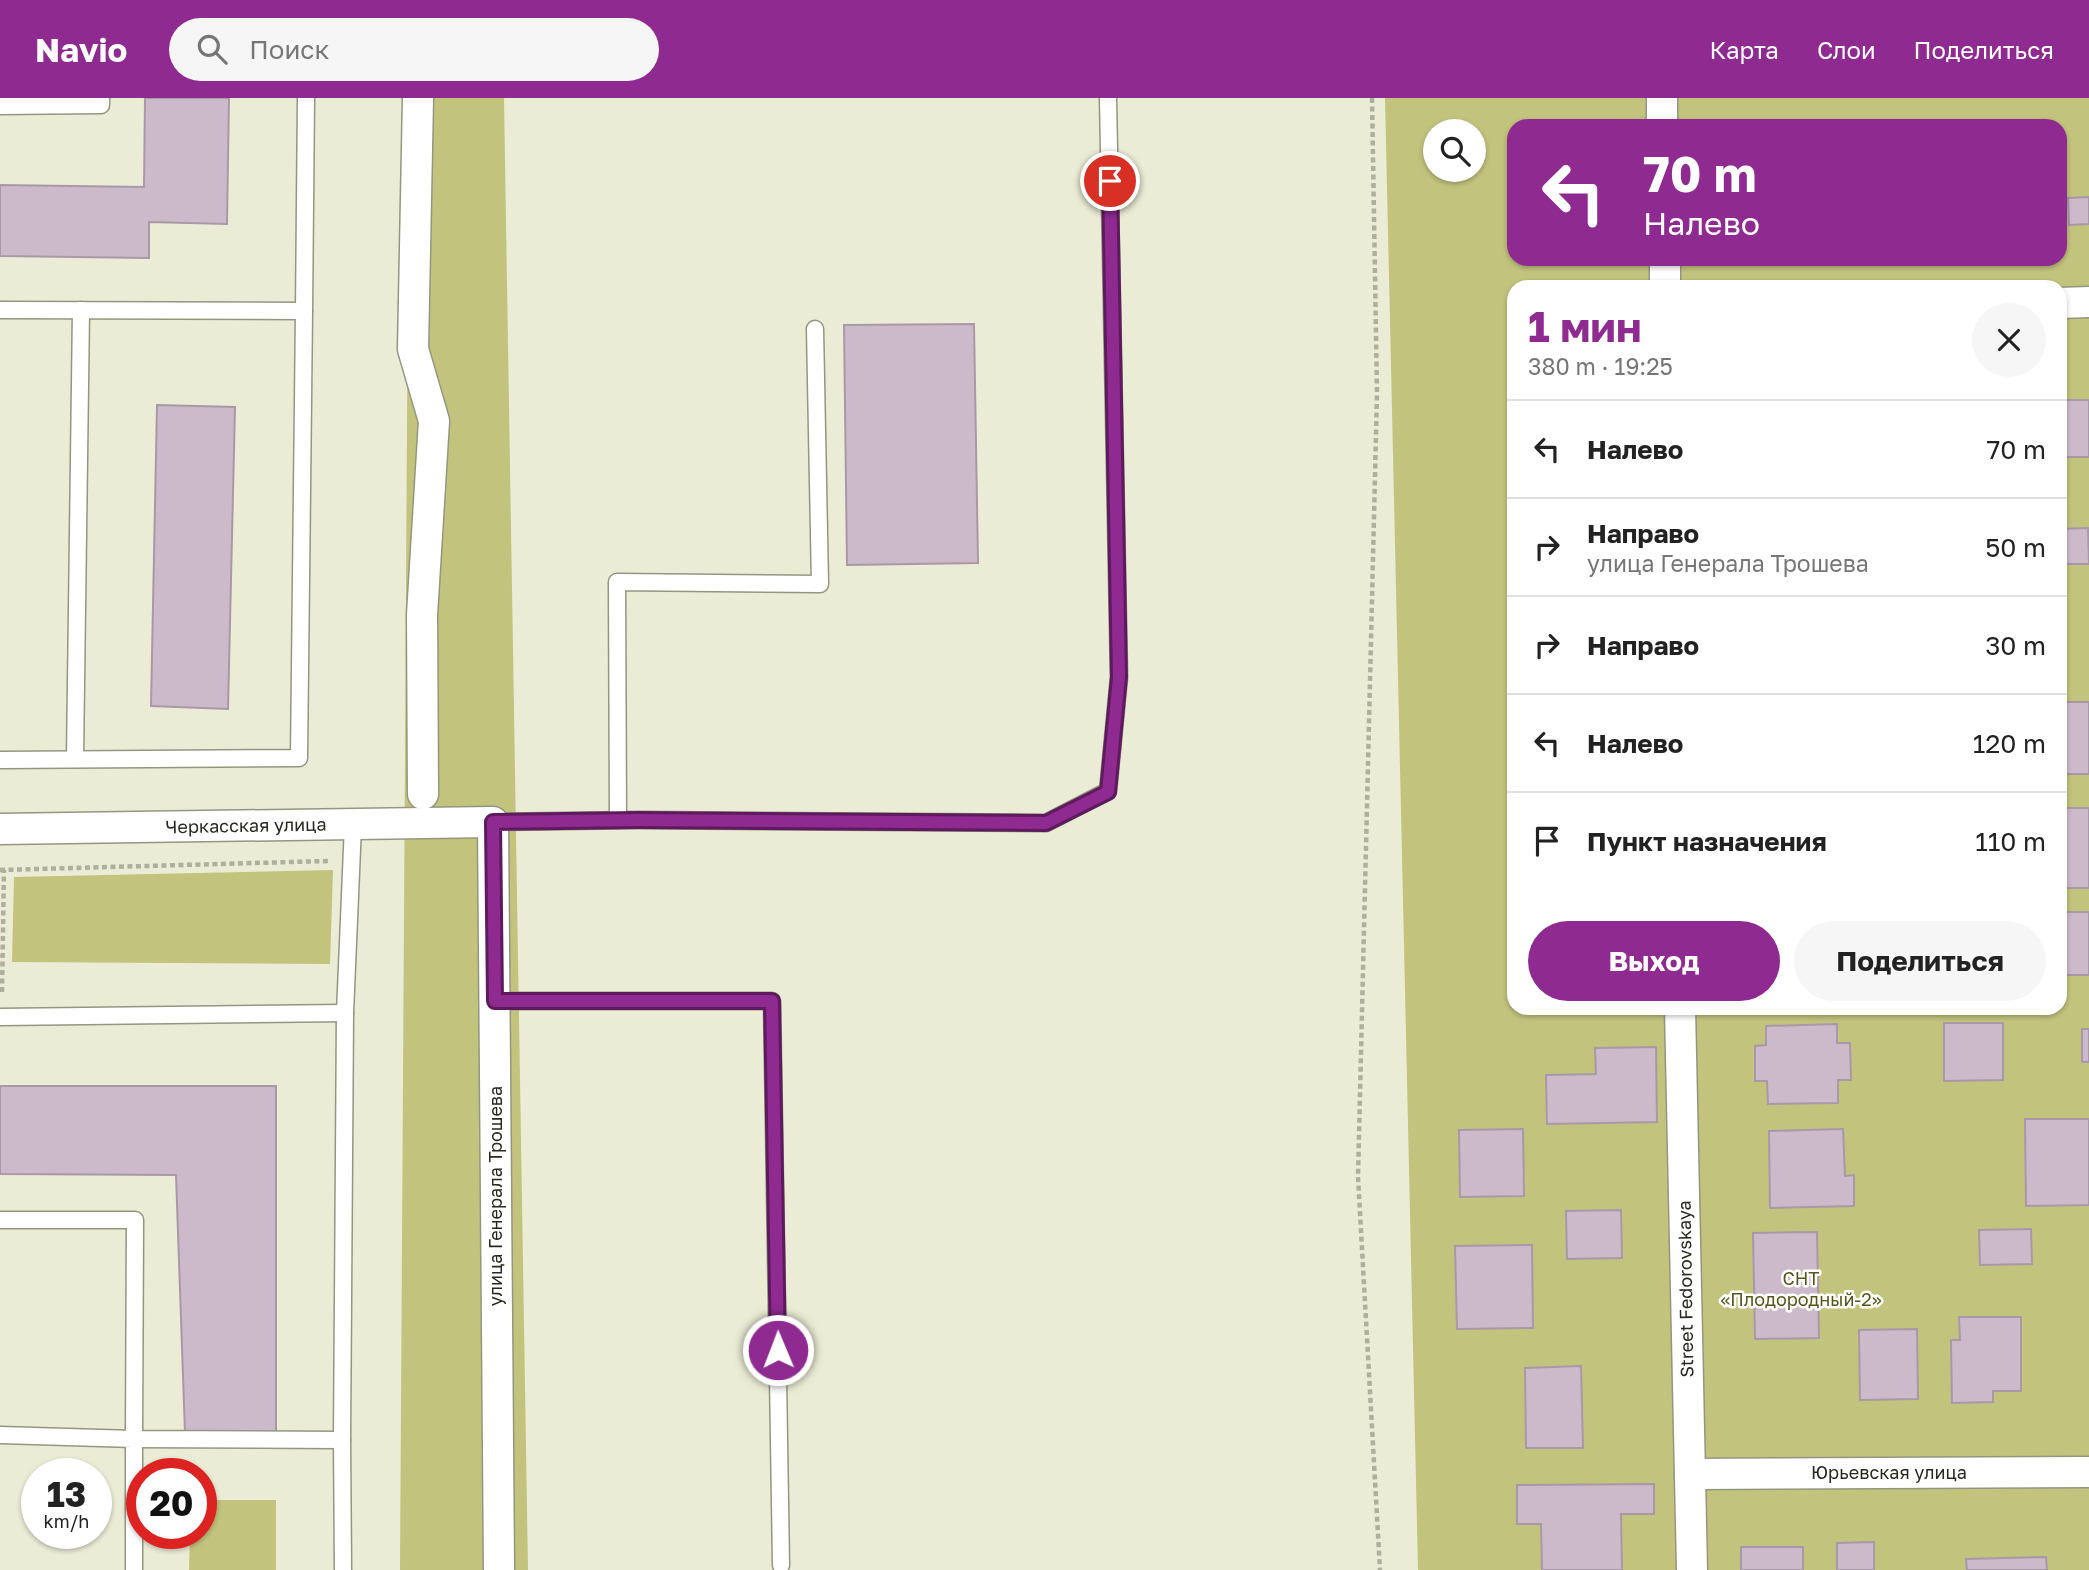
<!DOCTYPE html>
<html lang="ru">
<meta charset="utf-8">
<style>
:root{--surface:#fff;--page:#f6f6f6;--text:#222;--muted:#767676;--line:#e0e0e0;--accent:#8f2a91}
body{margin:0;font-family:"Golos Text",sans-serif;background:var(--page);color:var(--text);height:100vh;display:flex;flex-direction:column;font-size:26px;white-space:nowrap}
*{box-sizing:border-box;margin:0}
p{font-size:23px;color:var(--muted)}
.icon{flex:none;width:38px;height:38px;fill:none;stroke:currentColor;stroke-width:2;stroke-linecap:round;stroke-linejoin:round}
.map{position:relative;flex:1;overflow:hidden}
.side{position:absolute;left:1507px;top:182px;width:560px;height:735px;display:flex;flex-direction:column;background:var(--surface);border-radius:21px;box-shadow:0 2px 5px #0004}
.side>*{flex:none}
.guide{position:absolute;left:1507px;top:21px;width:560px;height:147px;border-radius:21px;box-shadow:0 2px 5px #0004;background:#8f2a91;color:#fff;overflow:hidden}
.buttons{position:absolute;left:1423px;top:21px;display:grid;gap:14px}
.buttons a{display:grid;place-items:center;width:63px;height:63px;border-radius:50%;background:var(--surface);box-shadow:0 2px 5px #0004;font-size:35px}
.speed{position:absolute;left:21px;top:1360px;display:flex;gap:14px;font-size:35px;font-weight:700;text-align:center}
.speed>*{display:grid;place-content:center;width:91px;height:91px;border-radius:50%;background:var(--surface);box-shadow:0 2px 5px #0004;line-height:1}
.speed small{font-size:18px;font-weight:400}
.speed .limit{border:10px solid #d22;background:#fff;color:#111}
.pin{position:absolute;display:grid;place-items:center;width:60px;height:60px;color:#fff;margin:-30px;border:4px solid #fff;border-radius:50%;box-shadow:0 2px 7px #0007}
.me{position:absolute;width:77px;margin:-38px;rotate:359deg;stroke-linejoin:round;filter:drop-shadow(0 0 5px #0008)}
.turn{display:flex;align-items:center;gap:24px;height:147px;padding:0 21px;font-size:32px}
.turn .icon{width:91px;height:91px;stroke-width:2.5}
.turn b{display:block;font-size:49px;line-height:60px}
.round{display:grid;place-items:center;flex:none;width:74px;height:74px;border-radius:37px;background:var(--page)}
.summary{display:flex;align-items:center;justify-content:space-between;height:119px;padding:0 21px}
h1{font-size:42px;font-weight:700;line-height:52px;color:var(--accent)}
.primary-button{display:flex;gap:14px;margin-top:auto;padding:14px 21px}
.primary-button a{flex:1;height:80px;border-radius:42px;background:var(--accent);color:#fff;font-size:28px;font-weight:700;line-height:80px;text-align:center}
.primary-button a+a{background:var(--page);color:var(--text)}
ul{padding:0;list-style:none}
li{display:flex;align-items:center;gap:21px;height:98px;padding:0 21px;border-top:2px solid var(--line)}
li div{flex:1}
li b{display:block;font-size:26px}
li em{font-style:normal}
header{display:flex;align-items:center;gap:42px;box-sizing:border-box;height:98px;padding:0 35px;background:var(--accent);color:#fff}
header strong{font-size:33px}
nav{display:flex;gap:38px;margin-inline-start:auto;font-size:24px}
.search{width:490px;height:63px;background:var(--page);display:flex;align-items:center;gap:18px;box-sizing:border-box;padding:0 24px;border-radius:38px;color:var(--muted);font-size:26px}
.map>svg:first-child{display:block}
.green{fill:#c2c37d;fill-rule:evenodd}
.building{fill:#ccbacb;stroke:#a998a8;stroke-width:2}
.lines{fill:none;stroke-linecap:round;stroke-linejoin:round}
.lane-casing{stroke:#959680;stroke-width:19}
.street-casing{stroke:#959680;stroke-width:33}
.path{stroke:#aeaf9c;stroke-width:4.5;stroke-dasharray:5 3.5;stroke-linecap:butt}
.lane{stroke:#fff;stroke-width:16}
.street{stroke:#fff;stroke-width:30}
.route-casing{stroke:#5d1b5e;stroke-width:18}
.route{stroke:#8f2a91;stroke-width:12}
.labels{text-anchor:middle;stroke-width:5;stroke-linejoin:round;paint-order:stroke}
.street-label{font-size:18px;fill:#292920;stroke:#fff}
.park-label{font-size:18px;fill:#56561c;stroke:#fff}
</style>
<header>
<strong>Navio</strong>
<div class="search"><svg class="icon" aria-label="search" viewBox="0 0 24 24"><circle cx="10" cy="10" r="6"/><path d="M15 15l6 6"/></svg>Поиск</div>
<nav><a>Карта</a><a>Слои</a><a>Поделиться</a></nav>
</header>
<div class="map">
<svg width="2089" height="1472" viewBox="0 0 2089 1472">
<rect width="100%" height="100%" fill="#ebecd5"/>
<g class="green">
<polygon points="409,0 504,0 528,1472 400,1472"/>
<path d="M1385,0H2089V1472H1418ZM1514,28H2060V161H1514ZM1435,33H1474V72H1435ZM1514,189H2060V910H1514Z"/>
<polygon points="333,772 330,866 12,864 14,779"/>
<polygon points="201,1402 276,1402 276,1472 189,1472 190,1435 201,1435"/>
</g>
<g class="building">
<polygon points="145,0 229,0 227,126 149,124 149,160 0,158 0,87 144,89"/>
<polygon points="2089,99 2089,126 2069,127 2068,100"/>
<polygon points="974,226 978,465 847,467 844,227"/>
<rect x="2060" y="302" width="29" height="57"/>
<polygon points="157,307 235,309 228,611 151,608"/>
<polygon points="2088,430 2089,466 2060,466 2060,431"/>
<rect x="2060" y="604" width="29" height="72"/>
<rect x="2060" y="710" width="29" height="80"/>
<polygon points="2060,814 2089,814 2089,877 2065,877 2066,899 2060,899"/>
<polygon points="1944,925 2003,925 2003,982 1944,983"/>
<polygon points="1837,926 1837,945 1850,945 1851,982 1838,982 1838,1005 1768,1006 1767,983 1755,983 1755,948 1766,947 1766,928"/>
<rect x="2082" y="931" width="7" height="33"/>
<polygon points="1656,949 1657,1024 1547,1026 1546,977 1596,976 1595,950"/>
<polygon points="0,988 276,988 276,1335 185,1335 176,1077 0,1076"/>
<polygon points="2025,1021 2089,1021 2089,1107 2026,1108"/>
<polygon points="1523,1031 1524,1098 1460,1099 1459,1032"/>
<polygon points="1843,1031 1845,1078 1854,1077 1854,1108 1770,1110 1769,1033"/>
<polygon points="1621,1112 1622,1160 1567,1161 1566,1113"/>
<polygon points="2031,1131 2032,1166 1980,1167 1979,1132"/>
<polygon points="1817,1134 1819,1240 1755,1241 1753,1135"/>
<polygon points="1532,1147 1533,1230 1457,1231 1455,1148"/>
<polygon points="1959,1219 2021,1219 2021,1293 1993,1293 1993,1304 1952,1305 1951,1242 1960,1242"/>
<polygon points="1917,1231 1918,1301 1860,1302 1859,1232"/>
<polygon points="1581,1268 1583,1350 1526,1350 1525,1270"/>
<polygon points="1654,1386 1654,1416 1621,1416 1622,1472 1542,1472 1541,1426 1517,1426 1517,1387"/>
<polygon points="1874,1444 1874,1472 1837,1472 1837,1445"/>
<rect x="1741" y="1449" width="62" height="23"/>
<polygon points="2046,1459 2047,1472 1967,1472 1966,1461"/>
</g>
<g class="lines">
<defs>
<g id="lane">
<polyline points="0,8 101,7 101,0"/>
<polyline points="0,212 304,213 299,660 0,662"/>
<polyline points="304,213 306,0"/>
<polyline points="75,660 81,212"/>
<polyline points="618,722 617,484 820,486 815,231"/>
<polyline points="493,724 638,722 1046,725 1108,693 1119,579 1108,0"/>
<polyline points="495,903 772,903 781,1467"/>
<polyline points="0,919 345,915"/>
<polyline points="0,1122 135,1122 134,1341 342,1342 345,915 353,727"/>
<polyline points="0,1337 134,1341 134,1472"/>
<polyline points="342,1342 343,1472"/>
</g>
<g id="street">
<polyline points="418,0 413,251 434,323 422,517 423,696"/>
<polyline points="1662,0 1662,28"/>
<polyline points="1665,161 1665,189"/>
<polyline points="2060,205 2089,204"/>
<polyline points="0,731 493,724 499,1472"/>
<polyline points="1680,910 1692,1472"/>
<polyline points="1690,1376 2089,1374"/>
</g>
</defs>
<use href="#lane" class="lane-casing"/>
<use href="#street" class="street-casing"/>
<g class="path">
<polyline points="1372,0 1377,295 1358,1079 1380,1472"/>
<polyline points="0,772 328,763"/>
<polyline points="2,894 4,772"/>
</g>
<use href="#lane" class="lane"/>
<use href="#street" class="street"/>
</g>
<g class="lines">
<defs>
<polyline id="route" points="778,1252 772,903 495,903 493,724 638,722 1046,725 1108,694 1119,579 1110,83"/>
</defs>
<use href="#route" class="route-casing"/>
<use href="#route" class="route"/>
</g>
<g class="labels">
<g class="street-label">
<text transform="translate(246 728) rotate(-1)" y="6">Черкасская улица</text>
<text transform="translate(496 1098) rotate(-90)" y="6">улица Генерала Трошева</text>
<text transform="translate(1686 1191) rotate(-91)" y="6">Street Fedorovskaya</text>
<text x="1889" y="1381">Юрьевская улица</text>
</g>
<g class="park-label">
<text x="1801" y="1187">СНТ<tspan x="1801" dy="21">«Плодородный-2»</tspan></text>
</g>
</g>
</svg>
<div class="buttons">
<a><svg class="icon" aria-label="search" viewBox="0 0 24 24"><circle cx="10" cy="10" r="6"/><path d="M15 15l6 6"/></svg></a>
</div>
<div class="speed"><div>13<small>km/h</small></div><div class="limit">20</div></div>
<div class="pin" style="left:1110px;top:83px;background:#d93025"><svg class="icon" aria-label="arrive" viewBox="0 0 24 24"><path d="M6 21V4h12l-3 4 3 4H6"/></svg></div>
<svg class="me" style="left:778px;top:1252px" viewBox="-20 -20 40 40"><circle r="17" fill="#8f2a91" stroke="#fff" stroke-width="3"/><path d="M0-11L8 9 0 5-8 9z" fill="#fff"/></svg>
<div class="guide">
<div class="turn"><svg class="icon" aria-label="left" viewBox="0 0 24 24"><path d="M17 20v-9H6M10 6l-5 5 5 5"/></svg><div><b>70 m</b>Налево</div></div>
</div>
<section class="side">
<div class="summary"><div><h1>1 мин</h1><p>380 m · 19:25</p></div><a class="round"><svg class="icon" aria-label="close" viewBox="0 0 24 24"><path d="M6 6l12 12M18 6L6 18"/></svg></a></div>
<ul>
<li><svg class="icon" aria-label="left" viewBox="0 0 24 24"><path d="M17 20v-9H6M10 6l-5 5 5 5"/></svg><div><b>Налево</b></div><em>70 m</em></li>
<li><svg class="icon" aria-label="right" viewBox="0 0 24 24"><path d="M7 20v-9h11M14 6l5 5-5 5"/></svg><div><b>Направо</b><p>улица Генерала Трошева</p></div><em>50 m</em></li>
<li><svg class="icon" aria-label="right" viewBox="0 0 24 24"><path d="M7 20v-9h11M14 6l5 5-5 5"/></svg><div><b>Направо</b></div><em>30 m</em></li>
<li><svg class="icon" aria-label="left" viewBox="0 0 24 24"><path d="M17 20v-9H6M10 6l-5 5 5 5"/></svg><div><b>Налево</b></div><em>120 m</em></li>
<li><svg class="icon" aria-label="arrive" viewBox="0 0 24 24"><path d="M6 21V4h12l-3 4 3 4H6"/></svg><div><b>Пункт назначения</b></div><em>110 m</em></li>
</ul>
<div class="primary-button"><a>Выход</a><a>Поделиться</a></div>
</section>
</div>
